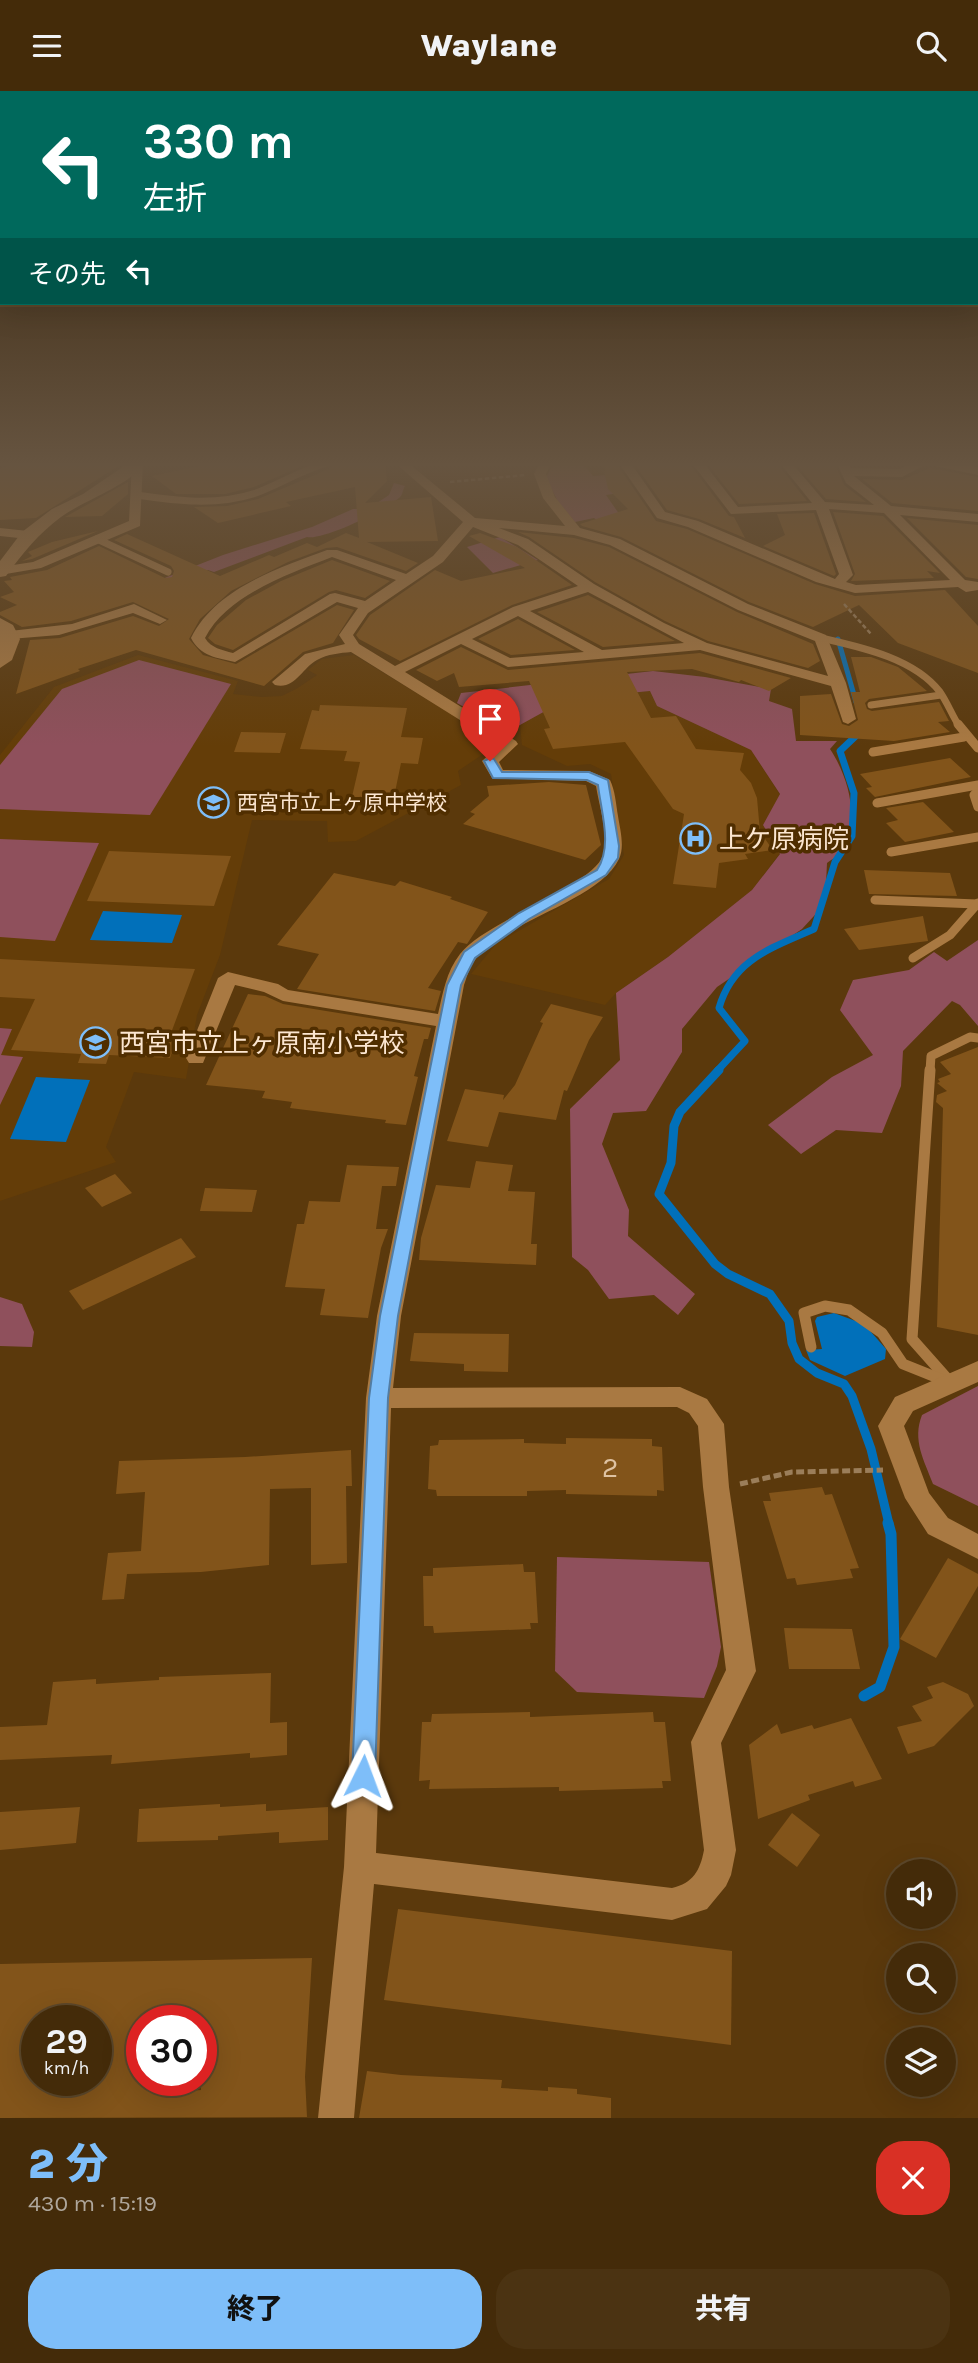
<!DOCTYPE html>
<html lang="ja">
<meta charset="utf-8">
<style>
:root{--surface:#442b09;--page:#4b3312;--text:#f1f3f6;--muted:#afa79c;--line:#5c472a;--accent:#7ebef9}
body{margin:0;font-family:Karla,"Noto Sans JP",sans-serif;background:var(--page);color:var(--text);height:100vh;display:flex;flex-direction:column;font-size:26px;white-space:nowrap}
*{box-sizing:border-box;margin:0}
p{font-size:23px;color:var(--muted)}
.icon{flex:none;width:38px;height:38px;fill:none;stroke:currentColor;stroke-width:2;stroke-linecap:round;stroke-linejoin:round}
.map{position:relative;height:2027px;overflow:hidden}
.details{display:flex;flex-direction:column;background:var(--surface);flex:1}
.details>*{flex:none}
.guide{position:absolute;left:0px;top:0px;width:978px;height:214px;box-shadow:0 7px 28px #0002,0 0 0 2px var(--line);background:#00695c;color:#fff;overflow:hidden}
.fabs{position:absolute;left:886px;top:1768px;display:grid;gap:14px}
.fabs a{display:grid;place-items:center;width:70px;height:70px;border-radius:50%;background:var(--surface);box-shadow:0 7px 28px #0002,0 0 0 2px var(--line);font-size:35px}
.speed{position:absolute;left:21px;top:1914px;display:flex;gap:14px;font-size:35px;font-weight:700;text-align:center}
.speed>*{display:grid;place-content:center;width:91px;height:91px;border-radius:50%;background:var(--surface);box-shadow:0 7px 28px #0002,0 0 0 2px var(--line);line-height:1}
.speed small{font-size:18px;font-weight:400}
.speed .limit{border:10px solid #d22;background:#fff;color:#111}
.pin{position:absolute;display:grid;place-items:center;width:60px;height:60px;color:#fff;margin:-72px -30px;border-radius:50% 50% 50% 0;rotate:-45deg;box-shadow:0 0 7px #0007}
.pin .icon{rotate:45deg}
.me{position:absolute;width:77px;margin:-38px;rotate:3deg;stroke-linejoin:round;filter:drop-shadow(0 0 5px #0008)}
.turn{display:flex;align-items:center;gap:24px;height:147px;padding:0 28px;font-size:32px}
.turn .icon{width:91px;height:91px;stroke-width:2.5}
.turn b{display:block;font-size:49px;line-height:60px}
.then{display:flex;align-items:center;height:66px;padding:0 28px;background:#0003;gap:14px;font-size:26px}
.round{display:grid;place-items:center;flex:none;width:74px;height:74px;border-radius:28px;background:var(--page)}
.headline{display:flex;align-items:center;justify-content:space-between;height:119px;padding:0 28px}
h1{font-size:42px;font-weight:800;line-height:52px;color:var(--accent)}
.action{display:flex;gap:14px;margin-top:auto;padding:14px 28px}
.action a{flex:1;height:80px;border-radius:28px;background:var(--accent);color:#111;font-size:28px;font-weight:800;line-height:80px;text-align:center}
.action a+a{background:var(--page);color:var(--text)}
header{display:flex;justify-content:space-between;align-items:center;height:91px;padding:0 28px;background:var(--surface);font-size:32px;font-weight:800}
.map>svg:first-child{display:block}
.built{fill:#643d08}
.green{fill:#8f505c}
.water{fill:#0170ba}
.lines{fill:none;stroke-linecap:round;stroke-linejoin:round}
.stream-far3{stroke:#0170ba;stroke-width:5}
.stream-far2{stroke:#0170ba;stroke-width:7}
.stream-far1{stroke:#0170ba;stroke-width:9}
.stream{stroke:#0170ba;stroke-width:11}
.building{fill:#82541a;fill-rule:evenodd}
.path-far1{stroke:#9b7e5a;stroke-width:2.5;stroke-dasharray:4.5 2.5;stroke-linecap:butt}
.path{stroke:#9b7e5a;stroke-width:5;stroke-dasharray:8 3.5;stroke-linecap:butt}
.service-far2{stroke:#a97942;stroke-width:7}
.service-far1{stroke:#a97942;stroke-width:9}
.service{stroke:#a97942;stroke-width:11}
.minor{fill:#a97942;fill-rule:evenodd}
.tertiary{fill:#a97942;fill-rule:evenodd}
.route{fill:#7ebef9;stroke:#527ca2;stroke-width:2}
.labels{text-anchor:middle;stroke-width:7;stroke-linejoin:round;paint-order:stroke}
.far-poi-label{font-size:21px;fill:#fce6d0;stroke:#502e00;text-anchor:start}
.poi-label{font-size:26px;fill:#fce6d0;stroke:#502e00;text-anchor:start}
.near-number-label{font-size:28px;fill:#dec2a2}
</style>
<header><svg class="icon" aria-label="menu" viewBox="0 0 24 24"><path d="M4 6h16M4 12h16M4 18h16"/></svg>Waylane<svg class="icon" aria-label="search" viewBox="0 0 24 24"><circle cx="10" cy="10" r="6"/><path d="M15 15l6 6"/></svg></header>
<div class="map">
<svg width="978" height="2027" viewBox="0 0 978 2027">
<rect width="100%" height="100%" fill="#5b390c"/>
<g class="built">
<polygon points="138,564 238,590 233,603 262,606 282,605 296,598 317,584 308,579 322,568 354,564 495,650 495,655 458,680 461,694 356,750 328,751 327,730 252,729 220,864 197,924 186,988 134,981 106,1056 116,1071 0,1110 0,664 54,596"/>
<polygon points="650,600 657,615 751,659 780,704 763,734 780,762 752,799 668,866 616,902 605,914 471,883 496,853 609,788 624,764 611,683 590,673 567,675 522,654 520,634 567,608"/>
</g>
<g class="green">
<polygon points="554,371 582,371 593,385 622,383 633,400 606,404 624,430 604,435 594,427 575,431 557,409 546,387"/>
<path d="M394,392L405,395C404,396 402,404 401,405C389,418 322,450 307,446L214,481L208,479L165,492H152L223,464L312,436L353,418H368L389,404Z"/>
<polygon points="500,446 538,469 493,482 467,456"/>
<polygon points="139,569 231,593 150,724 0,718 0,674 62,598"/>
<path d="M653,580L705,586L771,598L769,610L792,618L796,650H837L830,658C848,685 860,727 844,758C840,764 832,768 827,772L825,813L802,838L717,896L682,938V961L646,1020L613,1022L602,1053L629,1119L628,1145L695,1203L678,1224L654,1204L609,1208L588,1179L572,1166L570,1018L620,969L616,902L668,866L752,799L780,763L763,734L780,703L751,659L657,615L650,600L567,608L520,634L501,637L457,612L461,602Z"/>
<polygon points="0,748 99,752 55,850 0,846"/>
<polygon points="978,849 978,935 960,914 952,910 903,960 901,995 882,1042 836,1039 801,1063 768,1034 832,986 873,964 840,919 853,889 909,879 934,861 947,870"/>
<polygon points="0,937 12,938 1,964 23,966 0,1014"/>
<polygon points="0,1206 22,1213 34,1241 32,1256 0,1255"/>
<path d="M978,1295V1415L933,1393C924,1369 912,1349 922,1324Z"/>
<polygon points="557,1466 709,1471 721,1556 717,1575 704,1607 577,1601 555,1580"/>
</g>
<g class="water">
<polygon points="103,820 182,824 172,852 90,849"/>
<polygon points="36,986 90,989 66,1051 10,1048"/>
<polygon points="834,1222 864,1233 886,1258 885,1268 845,1285 810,1269 806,1259 822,1258 815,1230 817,1226"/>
</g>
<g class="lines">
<polyline class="stream-far3" points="838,548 856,611"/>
<path class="stream-far2" d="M717,980L745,950L719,917C733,868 772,857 814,838L835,771L852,745L854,702L840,660L860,641"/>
<polyline class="stream-far1" points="719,979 680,1021 674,1035 671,1072 659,1103 715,1173 728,1183 770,1203 789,1230 792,1252 799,1268 817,1282 844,1293 852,1305 871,1358 889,1433"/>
<polyline class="stream" points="864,1605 880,1596 894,1556 891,1443 888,1432"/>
</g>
<g class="building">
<polygon points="11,371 33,374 37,371 104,371 120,374 36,427 0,429 0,378"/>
<polygon points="219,371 311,371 254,396 225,403 176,403 152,385"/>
<polygon points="333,371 385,371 387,390 365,412 431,406 438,450 367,451 418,472 406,480 337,456 326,457 288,471 231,500 200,528 189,548 203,564 236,573 337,514 354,519 333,552 303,561 264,595 136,559 78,578 80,580 16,603 30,549 60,547 133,525 159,535 169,528 133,511 71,530 22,536 0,524 0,521 17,514 0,506 14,501 4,490 12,489 10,486 47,479 99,455 165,487 172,486 174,480 171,475 114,449 127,443 220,485 269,464 274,466 307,452 317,456 346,442 359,447 355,396 286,411 291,415 218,432 194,416 227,415 258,408 329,378"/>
<polygon points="633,371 688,371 729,425 734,426 745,447 699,428 667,419"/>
<polygon points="706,371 776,371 807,410 739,413"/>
<polygon points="794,371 834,371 844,394 866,411 826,408"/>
<polygon points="616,372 656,430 687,438 815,493 855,505 945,499 978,535 978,582 898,552 859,514 813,536 749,511 621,446 582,435 580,433 628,418 608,398 604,380 606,379 602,373"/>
<polygon points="930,377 978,386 978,420 892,412 862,388 902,389"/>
<polygon points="128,391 128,403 102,425 65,426"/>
<polygon points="833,421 883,425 940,482 927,480 934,487 851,490 855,483"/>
<polygon points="814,422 836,483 834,485 763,455 785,444 777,423"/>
<polygon points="907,427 978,434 978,488 966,486"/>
<polygon points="98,440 32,468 22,470 32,465 28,461 52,451"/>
<polygon points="518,441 574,447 609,456 737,521 813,553 820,570 808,577 708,550 665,530 595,491 529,446"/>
<polygon points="480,442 517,456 572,494 512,514 400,570 359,548 356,544 370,524 435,479 461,490 525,477 469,445"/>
<polygon points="332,469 390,490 365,507 336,499 329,501 233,559 215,553 208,547 217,534 246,509 281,490"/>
<polygon points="588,504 675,550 603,556 537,521"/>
<polygon points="518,528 575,559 511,564 478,548"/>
<polygon points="461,556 508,579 700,562 791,587 769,600 741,589 739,591 692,578 627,581 651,627 676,625 696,658 744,662 740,679 751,692 757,707 760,741 773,759 745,763 748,768 719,772 716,797 673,793 684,723 673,718 625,651 553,658 544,638 550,637 529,590 459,596 454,582 437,590 416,579"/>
<polygon points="851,566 871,566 898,576 927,600 869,608 865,612 867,618 872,620 939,611 949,630 938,631 950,641 894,650 800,644 800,605 831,603 842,633 849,635 858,629 851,601 860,601"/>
<polygon points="320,614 407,617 401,646 423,647 418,673 401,672 394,706 391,706 390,712 351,710 360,671 344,670 347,660 300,658 312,619 319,620"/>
<polygon points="241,641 286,642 280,662 234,661"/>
<polygon points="950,667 971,686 875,706 866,697 872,696 860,683"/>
<polygon points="549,691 586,694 601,754 585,769 463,733 475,723 470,721 489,705 487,695"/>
<polygon points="923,711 954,741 905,751 886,732 898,729 886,717"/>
<polygon points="109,760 231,765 214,815 87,810"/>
<polygon points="864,779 950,782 957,805 869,803"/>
<polygon points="334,782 395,795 400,790 452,806 450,808 488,821 469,850 467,853 458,851 428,897 441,900 435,920 297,898 319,863 277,854"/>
<polygon points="923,825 928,850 859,859 844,838"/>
<polygon points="0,868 195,878 171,942 178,942 170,967 109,964 106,973 78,972 81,963 11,959 35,908 0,906"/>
<polygon points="248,903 265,905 283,913 431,937 428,948 424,948 414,985 418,986 406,1034 385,1032 386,1029 290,1017 292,1011 262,1007 265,1000 206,994"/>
<polygon points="551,913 603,926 589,949 567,1000 564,999 556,1029 499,1021 488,1056 447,1050 465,998 504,1004 503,1009 515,994 543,932 540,931"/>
<polygon points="978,956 978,1244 937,1236 943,1017 936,1011 937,1004 947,1000 937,992 940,991 938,988 951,983 940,971"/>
<polygon points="476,1070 513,1074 508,1100 535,1101 531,1153 537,1153 536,1174 419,1169 421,1147 436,1094 470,1097"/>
<polygon points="347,1074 399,1076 396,1095 382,1095 376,1138 388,1138 381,1157 368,1227 320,1224 325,1198 285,1196 297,1133 304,1133 309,1110 340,1111"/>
<polygon points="115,1083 132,1102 102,1116 85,1097"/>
<polygon points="205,1097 257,1099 252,1121 200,1120"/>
<polygon points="181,1147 196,1166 83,1219 69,1200"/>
<polygon points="414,1242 509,1243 508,1281 464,1280 464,1273 410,1270"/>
<polygon points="566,1347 652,1348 652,1355 662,1356 664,1400 657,1399 657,1405 566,1403 566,1399 527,1400 527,1405 437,1405 436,1399 428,1398 430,1355 438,1354 439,1349 524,1348 524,1352 566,1353"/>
<polygon points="351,1359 352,1395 346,1395 347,1472 311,1474 311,1397 270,1398 269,1474 201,1481 127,1483 124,1508 102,1509 108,1462 141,1460 145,1401 116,1403 119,1370 245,1366"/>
<polygon points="822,1396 825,1404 832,1403 859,1477 850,1478 853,1487 797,1494 795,1487 787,1488 763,1410 771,1410 769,1402"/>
<polygon points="948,1467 978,1483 978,1495 936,1567 900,1548"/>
<polygon points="523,1473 524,1481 535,1481 538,1532 530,1532 531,1538 434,1542 433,1535 424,1535 423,1485 433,1485 433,1477"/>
<polygon points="784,1537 852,1538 860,1578 789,1578"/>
<polygon points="271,1582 270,1632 287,1631 287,1664 250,1667 250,1662 111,1673 112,1664 0,1669 0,1636 47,1634 53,1591 96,1588 96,1593 159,1589 159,1586"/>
<polygon points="943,1591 968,1603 974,1615 934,1655 908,1663 897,1636 922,1630 912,1615 933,1607 927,1596"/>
<polygon points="530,1621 530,1626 653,1621 654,1631 665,1631 671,1690 662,1690 663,1697 559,1700 559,1696 429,1698 430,1689 419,1690 422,1631 431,1631 432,1623"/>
<polygon points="851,1627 882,1688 855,1696 853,1690 808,1704 810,1709 758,1728 749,1654 777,1633 781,1643 812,1634 814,1638"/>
<polygon points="220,1713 220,1716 266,1713 266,1720 328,1716 328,1749 279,1752 279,1741 218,1745 218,1749 137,1751 139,1718"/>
<polygon points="80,1716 76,1752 0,1759 0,1721"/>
<polygon points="792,1722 820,1744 797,1776 768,1754"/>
<polygon points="398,1818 732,1860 731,1954 384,1909"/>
<path d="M312,1867L305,1986L307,2026L0,2027V1873ZM37,1930H96V1991L50,1995V1992L37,1994ZM142,1930H201V1999L154,2003V1995L142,1996Z"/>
<polygon points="367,1980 401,1984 502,1989 501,1997 548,2000 548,1996 577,1998 577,2003 611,2007 611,2027 359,2027"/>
</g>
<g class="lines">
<g class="path-far1">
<polyline points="450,391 525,384"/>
<polyline points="844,513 871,543"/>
</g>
<polyline class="path" points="740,1393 792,1381 883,1379"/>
<g class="service-far2">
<path d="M136,404C177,410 216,415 256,402C280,393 302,379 327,372"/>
<polyline points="97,448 168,481"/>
<path d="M821,547C860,556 914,567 940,601C947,611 952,624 959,635"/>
<polyline points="871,614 941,604"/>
</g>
<g class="service-far1">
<polyline points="958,633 978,657"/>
<polyline points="873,661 964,646"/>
<polyline points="978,700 974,704 978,716"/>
<polyline points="877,712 978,694"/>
<polyline points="891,761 978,746"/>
<polyline points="875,809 977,813"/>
<polyline points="913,867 950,844 978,812"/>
<polyline points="930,980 931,965 970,946 978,947"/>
</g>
<g class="service">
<polyline points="930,979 912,1248 951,1292"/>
<polyline points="811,1256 804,1222 825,1215 849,1219 882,1242 903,1273 948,1291"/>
</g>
<g class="minor">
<polygon points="143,371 140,435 41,477 0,484 0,476 33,471 129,430 132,372"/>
<path d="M394,371H407L475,427L565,435L543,407L534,383L540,371H552L546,383L555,406L580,437L620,448L748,513L826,544L846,592L856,628L848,633L843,631L831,595L700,559L508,576L461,553L405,581L516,650L518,653L499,671L503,679L589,680L610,689C615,699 616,713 618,725C620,738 625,756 619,768C599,810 504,830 475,869C469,876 467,886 464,894L401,1225L393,1297L680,1296L707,1308L724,1333L729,1396L756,1580L721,1652L736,1759L731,1784L726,1795L707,1818L672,1829L374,1793L354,2027H318L344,1776L366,1307L377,1225L436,935L283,910L264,901L235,894L203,972H189L186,967L218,887L228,881L278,893L288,899L438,923C443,902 446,881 460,863C485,830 594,795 603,764C609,743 599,715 596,695L586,690L492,687L482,670L500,654L351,561C340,562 328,563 317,569C302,577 295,599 275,594L272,591L305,563L345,553L339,544L358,517L337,511L235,571C217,567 200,565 191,547C216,497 279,477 327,459H337L406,483L433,465L463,431ZM473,436L518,454L578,495L513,516L395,575L359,553L353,544L368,522L443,471ZM499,437L574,444L610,454L738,519L815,550L828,585L707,552L664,532L594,493L528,448ZM332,466L396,489L365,510L335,502L330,503L233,562C222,559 211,557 205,547C227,504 291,482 332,466ZM588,501L684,552L602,559L530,520ZM518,525L584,561L510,567L472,548ZM677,1316L689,1322L698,1335L703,1396L726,1579L691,1651L704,1759C700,1780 693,1792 672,1797L376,1762L391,1317Z"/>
<path d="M618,371H630L665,421L698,430L835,488L839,483L816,419L731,423L691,371H703L738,416L812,412L779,371H791L825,411L874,414L846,392L836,371H848L851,377L900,378L912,371H949L978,376V384L930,374L923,375L902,386L854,385L891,415L978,423V431L900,424L965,489L978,491V499L966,501L958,496L855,502L816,491L688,436L657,427ZM829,418L884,422L950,489L856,494L846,491L853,484Z"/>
<polygon points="0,437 28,440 34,444 28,448 0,445"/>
<polygon points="134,513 167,529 160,533 133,522 59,544 10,548 3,544 10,540 72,533"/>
<polygon points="978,1270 978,1291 913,1320 904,1335 929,1402 948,1427 978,1443 978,1468 928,1443 905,1407 878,1335 895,1306"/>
</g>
<g class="tertiary">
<path d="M130,371H147C125,397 88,407 61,426C38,443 23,462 6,485L0,486V470L22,441L52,418L83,403Z"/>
<polygon points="0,527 13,534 20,548 12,569 0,577"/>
</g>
</g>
<linearGradient id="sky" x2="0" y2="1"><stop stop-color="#321f07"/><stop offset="0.57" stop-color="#665440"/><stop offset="1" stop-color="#665440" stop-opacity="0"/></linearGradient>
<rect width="978" height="655" fill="url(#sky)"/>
<path class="route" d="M490,667L494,668L502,681H589L608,689L619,755L618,767L606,784L529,828L475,867L461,894L398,1225L388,1307L375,1685L371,1693L363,1696L355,1693L352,1685L369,1307L380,1225L447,894L464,861L519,822L597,779C613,755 601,721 598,694L587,689L493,687L484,670Z"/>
<defs>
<symbol id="school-ring" viewBox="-11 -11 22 22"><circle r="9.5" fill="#502e00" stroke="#7ebef9" stroke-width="1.5"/><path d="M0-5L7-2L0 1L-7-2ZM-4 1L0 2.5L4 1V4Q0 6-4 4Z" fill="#7ebef9"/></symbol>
<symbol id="hospital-ring" viewBox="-11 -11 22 22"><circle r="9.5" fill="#502e00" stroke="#7ebef9" stroke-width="1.5"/><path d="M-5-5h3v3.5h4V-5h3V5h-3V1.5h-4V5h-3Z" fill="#7ebef9"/></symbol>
</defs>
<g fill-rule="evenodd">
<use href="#school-ring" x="196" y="694" width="35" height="35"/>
<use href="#hospital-ring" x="678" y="730" width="35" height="35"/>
<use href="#school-ring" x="78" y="934" width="35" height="35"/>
</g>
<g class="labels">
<g class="far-poi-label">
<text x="237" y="719">西宮市立上ヶ原中学校</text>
</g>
<g class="poi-label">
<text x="719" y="757">上ケ原病院</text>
<text x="119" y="961">西宮市立上ヶ原南小学校</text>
</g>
<g class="near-number-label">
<text x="610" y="1386">2</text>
</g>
</g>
</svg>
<div class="fabs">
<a><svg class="icon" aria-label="sound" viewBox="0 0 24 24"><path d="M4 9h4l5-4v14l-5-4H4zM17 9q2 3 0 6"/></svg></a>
<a><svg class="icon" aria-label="search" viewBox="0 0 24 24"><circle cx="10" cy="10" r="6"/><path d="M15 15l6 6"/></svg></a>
<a><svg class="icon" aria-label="layers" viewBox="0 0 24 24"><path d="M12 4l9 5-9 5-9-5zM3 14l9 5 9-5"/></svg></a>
</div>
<div class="speed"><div>29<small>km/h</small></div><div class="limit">30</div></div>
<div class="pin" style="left:490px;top:670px;background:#d93025"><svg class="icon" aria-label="arrive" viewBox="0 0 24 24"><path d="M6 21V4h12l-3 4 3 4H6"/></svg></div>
<svg class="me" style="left:363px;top:1685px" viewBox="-20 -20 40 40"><path d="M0-17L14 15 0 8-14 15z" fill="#7ebef9" stroke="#fff" stroke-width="4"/></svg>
<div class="guide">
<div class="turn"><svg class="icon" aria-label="left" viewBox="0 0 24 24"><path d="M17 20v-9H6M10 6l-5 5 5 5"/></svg><div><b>330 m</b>左折</div></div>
<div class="then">その先<svg class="icon" aria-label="left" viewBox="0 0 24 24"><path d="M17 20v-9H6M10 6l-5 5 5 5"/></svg></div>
</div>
</div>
<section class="details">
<div class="headline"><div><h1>2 分</h1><p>430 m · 15:19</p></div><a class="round" style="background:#d93025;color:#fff"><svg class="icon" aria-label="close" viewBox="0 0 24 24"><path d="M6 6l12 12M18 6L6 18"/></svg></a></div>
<div class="action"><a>終了</a><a>共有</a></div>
</section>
